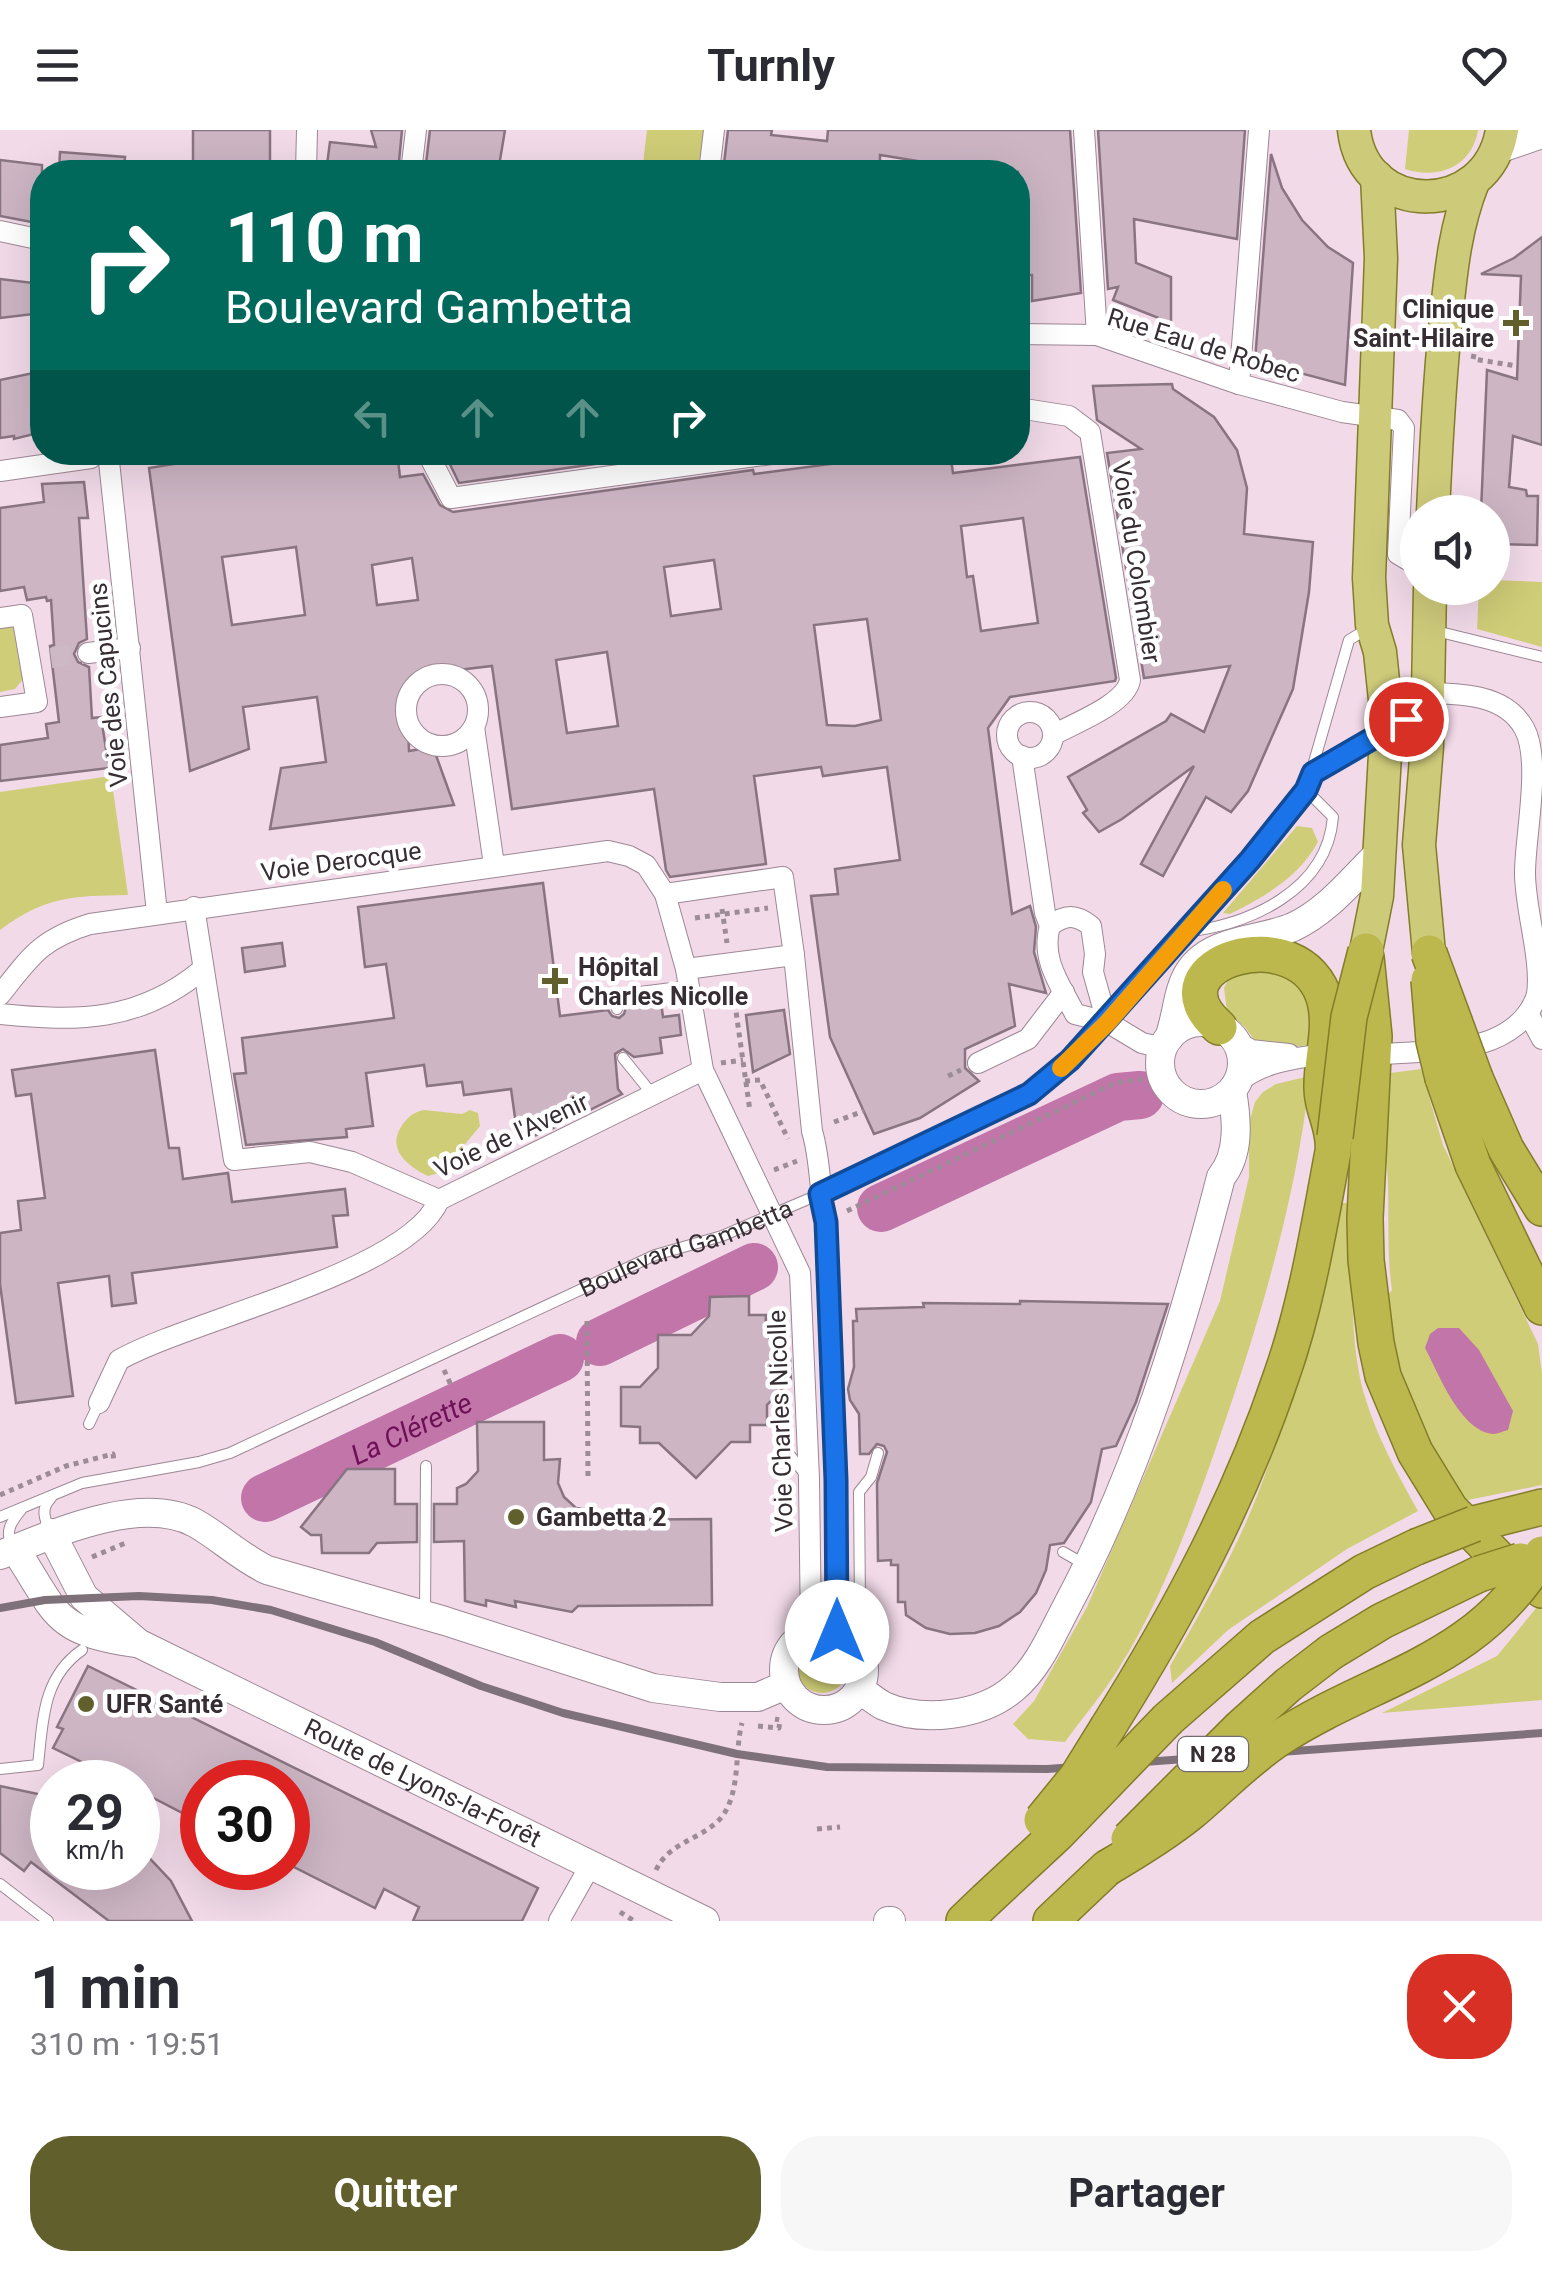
<!DOCTYPE html>
<html lang="fr">
<meta charset="utf-8">
<style>
:root{--surface:#fff;--page:#f7f7f7;--text:#2b2b33;--muted:#7c7c81;--accent:#61602d}
body{margin:0;font-family:Roboto,sans-serif;background:var(--page);color:var(--text);height:100vh;display:flex;flex-direction:column;font-size:38px;white-space:nowrap}
*{box-sizing:border-box;margin:0}
p{font-size:32px;color:var(--muted)}
.icon{flex:none;width:55px;height:55px;fill:none;stroke:currentColor;stroke-width:2;stroke-linecap:round;stroke-linejoin:round}
.map{position:relative;height:1791px;overflow:hidden}
.panel{display:flex;flex-direction:column;background:var(--surface);flex:1}
.panel>*{flex:none}
.hud{position:absolute;left:30px;top:30px;width:1000px;height:305px;border-radius:40px;box-shadow:0 10px 40px #0002;background:#00695c;color:#fff;overflow:hidden}
.controls{position:absolute;left:1400px;top:365px;display:grid;gap:20px}
.controls a{display:grid;place-items:center;width:110px;height:110px;border-radius:50%;background:var(--surface);box-shadow:0 10px 40px #0002;font-size:50px}
.speed{position:absolute;left:30px;top:1630px;display:flex;gap:20px;font-size:50px;font-weight:700;text-align:center}
.speed>*{display:grid;place-content:center;width:130px;height:130px;border-radius:50%;background:var(--surface);box-shadow:0 10px 40px #0002;line-height:1}
.speed small{font-size:25px;font-weight:400}
.speed .limit{border:15px solid #d22;background:#fff;color:#111}
.pin{position:absolute;display:grid;place-items:center;width:85px;height:85px;color:#fff;margin:-42px;border:5px solid #fff;border-radius:50%;box-shadow:0 2px 10px #0007}
.me{position:absolute;width:110px;margin:-55px;rotate:0deg;stroke-linejoin:round;filter:drop-shadow(0 0 8px #0008)}
.turn{display:flex;align-items:center;gap:35px;height:210px;padding:0 30px;font-size:45px}
.turn .icon{width:130px;height:130px;stroke-width:2.5}
.turn b{display:block;font-size:70px;line-height:85px}
.lanes{display:flex;align-items:center;height:95px;padding:0 30px;background:#0003;justify-content:center;gap:50px;direction:ltr}
.lanes .off{opacity:.35}
.round{display:grid;place-items:center;flex:none;width:105px;height:105px;border-radius:40px;background:var(--page)}
.overview{display:flex;align-items:center;justify-content:space-between;height:170px;padding:0 30px}
h1{font-size:60px;font-weight:700;line-height:75px}
.button{display:flex;gap:20px;margin-top:auto;padding:20px 30px}
.button a{flex:1;height:115px;border-radius:40px;background:var(--accent);color:#fff;font-size:40px;font-weight:700;line-height:115px;text-align:center}
.button a+a{background:var(--page);color:var(--text)}
header{display:flex;justify-content:space-between;align-items:center;height:130px;padding:0 30px;background:var(--surface);font-size:45px;font-weight:700}
.map>svg:first-child{display:block}
.green{fill:#cfcd77}
.water{fill:#c175a8}
.lines{fill:none;stroke-linecap:round;stroke-linejoin:round}
.river{stroke:#c175a8;stroke-width:48}
.building{fill:#cdb5c4;stroke:#897481;stroke-width:2.5;fill-rule:evenodd}
.minor-tunnel{stroke:#cdb8c5;stroke-width:20;stroke-dasharray:20 10;stroke-linecap:butt}
.service-casing{stroke:#9d8794;stroke-width:12}
.minor-casing{stroke:#9d8794;stroke-width:22}
.tertiary-casing{stroke:#9d8794;stroke-width:30}
.primary-casing{stroke:#827d28;stroke-width:35}
.trunk-casing{stroke:#827d28;stroke-width:38}
.path{stroke:#9d8c97;stroke-width:5;stroke-dasharray:5 5;stroke-linecap:butt}
.service{stroke:#fff;stroke-width:10}
.minor{stroke:#fff;stroke-width:20}
.tertiary{stroke:#fff;stroke-width:28}
.primary{stroke:#cdca7a;stroke-width:32}
.trunk{stroke:#bcb84e;stroke-width:35}
.rail{stroke:#7f717a;stroke-width:8}
.trunk-bridge-casing{stroke:#827d28;stroke-width:38;stroke-linecap:butt}
.trunk-bridge{stroke:#bcb84e;stroke-width:35}
.route-casing{stroke:#114b97;stroke-width:25}
.route{stroke:#1a73e8;stroke-width:18}
.slow{stroke:#f59e0b;stroke-width:18}
.poi-dot{fill:#61602d;stroke:#fff;stroke-width:4}
.labels{text-anchor:middle;stroke-width:9;stroke-linejoin:round;paint-order:stroke}
.shield{fill:#fff;stroke:#736d71;stroke-width:2.5}
.shield-label{font-size:22px;font-weight:bold;fill:#372e34}
.poi-label{font-size:25px;font-weight:bold;fill:#372e34;stroke:#fff;text-anchor:start}
.street-label{font-size:25px;fill:#372e34;stroke:#fff}
.water-label{font-size:28px;font-style:italic;fill:#6d1057;stroke:#fff}
</style>
<header><svg class="icon" aria-label="menu" viewBox="0 0 24 24"><path d="M4 6h16M4 12h16M4 18h16"/></svg>Turnly<svg class="icon" aria-label="heart" viewBox="0 0 24 24"><path d="M12 20l-8-8c-3-5 5-10 8-4 3-6 11-1 8 4z"/></svg></header>
<div class="map">
<svg width="1542" height="1791" viewBox="0 0 1542 1791">
<rect width="100%" height="100%" fill="#f2dae9"/>
<g class="green">
<polygon points="647,0 706,0 701,42 642,42"/>
<path d="M1409,0H1478C1472,37 1438,50 1405,39Z"/>
<polygon points="1493,450 1542,452 1542,517 1477,499 1479,458 1492,458"/>
<polygon points="0,493 12,497 20,504 23,549 15,559 0,562"/>
<path d="M111,646L128,765C72,766 46,766 0,800V662Z"/>
<path d="M1297,696L1312,698L1318,712C1298,748 1265,766 1230,784L1223,783Z"/>
<polygon points="1269,838 1313,865 1312,914 1295,917 1255,911 1245,897 1227,881 1224,858 1231,844"/>
<path d="M1421,939L1443,1015L1538,1214L1542,1243V1355L1458,1372L1408,1276L1383,1171L1392,1160C1387,1125 1389,1092 1388,1056C1387,1019 1379,982 1383,944Z"/>
<path d="M1310,946C1295,1078 1256,1204 1212,1329C1187,1400 1159,1474 1119,1538C1103,1564 1083,1587 1065,1612L1028,1609L1013,1594L1034,1571L1087,1477L1220,1171L1249,1047V993L1255,972L1263,962L1276,954Z"/>
<path d="M424,980L462,984L470,980L478,983L480,996L442,1042L428,1046C407,1036 385,1018 403,994C409,986 414,982 424,980Z"/>
<path d="M1342,1073H1351C1353,1131 1348,1213 1365,1267C1377,1307 1398,1345 1418,1381L1347,1419L1228,1500L1172,1553L1170,1536C1201,1481 1234,1425 1257,1366C1294,1270 1318,1172 1342,1073Z"/>
<polygon points="1537,1477 1542,1480 1542,1570 1382,1583 1497,1526"/>
<circle cx="822" cy="1538" r="25"/>
</g>
<path class="water" d="M1438,1198H1459L1479,1220L1513,1281L1508,1300C1503,1301 1498,1304 1493,1304C1460,1301 1438,1242 1425,1218L1430,1204Z"/>
<g class="lines">
<g class="river">
<polyline points="881,1078 1118,967 1140,965"/>
<polyline points="600,1212 754,1137"/>
<path id="s1" d="M265,1368L560,1228"/>
</g>
</g>
<g class="building">
<polygon points="193,0 270,0 270,42 240,42 240,36 193,35"/>
<polygon points="371,0 402,0 398,42 326,42 330,12 376,17"/>
<polygon points="430,0 505,0 498,42 425,42"/>
<polygon points="728,0 772,0 771,5 827,11 828,0 1070,0 1081,163 1032,171 1032,145 1018,145 1018,42 949,42 949,36 880,25 880,42 723,42"/>
<polygon points="1098,0 1245,0 1237,109 1134,89 1136,133 1171,147 1171,193 1113,170 1118,157 1108,159"/>
<polygon points="60,22 125,27 124,42 59,42"/>
<polygon points="1271,24 1282,58 1302,90 1328,117 1353,133 1345,255 1255,231"/>
<polygon points="0,30 42,35 42,94 0,86"/>
<polygon points="1542,107 1542,315 1513,306 1509,357 1526,360 1527,366 1538,366 1537,415 1492,414 1492,382 1481,382 1487,240 1517,249 1521,146 1481,144 1514,128"/>
<polygon points="0,149 42,154 42,183 0,188"/>
<polygon points="38,242 42,244 42,302 14,309 14,306 0,308 0,250"/>
<polygon points="1172,254 1173,259 1214,287 1237,320 1247,358 1244,404 1313,412 1309,462 1293,559 1248,661 1231,682 1206,667 1163,746 1141,734 1194,636 1122,689 1099,702 1083,683 1087,680 1068,647 1166,591 1171,584 1204,602 1230,536 1144,548 1107,323 1141,319 1097,290 1093,256"/>
<path d="M175,322H397L400,347L423,344L440,375L453,382L753,340L754,344L846,332L844,322H950L953,343L1080,327L1116,548L1115,551L1010,567L988,598L1012,784L1030,776L1036,797L1034,822L1046,863L1009,854L1015,896L965,919V938L979,951L920,988L874,1004L830,907L811,766L838,764L835,739L900,730L887,637L823,646L821,637L754,646L766,734L670,747L666,740L654,659L512,679L492,536L424,544L426,557L407,571L409,621L433,617L454,675L270,699L281,638L326,632L317,567L243,577L249,619L190,641L149,338L174,334ZM1023,388L1038,493L981,501L973,446L967,447L961,396ZM296,417L305,485L232,495L222,427ZM412,428L418,470L377,475L372,435ZM714,430L721,479L671,486L664,437ZM867,489L881,590L855,596L827,595L814,495ZM607,522L618,596L567,603L556,530Z"/>
<polygon points="444,322 681,322 459,353"/>
<polygon points="84,352 88,388 79,388 87,509 79,513 74,524 78,532 89,537 92,588 101,587 109,638 0,651 0,615 48,608 46,594 59,592 50,516 54,515 51,470 47,471 46,467 27,470 24,457 0,461 0,378 44,372 42,354"/>
<polygon points="543,753 560,886 608,880 612,886 619,888 624,884 626,877 661,872 663,887 679,885 681,905 660,908 662,923 634,927 623,919 615,924 618,959 622,964 541,1004 518,1009 511,959 464,965 462,952 427,956 424,935 366,943 373,996 346,999 347,1007 246,1015 234,944 246,943 242,908 394,888 386,834 365,837 358,777"/>
<polygon points="282,813 285,836 245,842 242,818"/>
<polygon points="784,880 790,924 753,942 746,885"/>
<polygon points="155,920 169,1018 179,1018 183,1049 228,1043 232,1072 345,1059 348,1085 333,1086 337,1117 132,1143 136,1173 112,1176 109,1146 58,1153 73,1266 16,1273 0,1154 0,1103 21,1100 18,1071 45,1068 31,964 16,966 12,940"/>
<polygon points="749,1166 749,1185 766,1185 765,1204 790,1228 791,1250 767,1275 767,1295 750,1295 750,1312 731,1312 696,1348 659,1313 640,1313 640,1297 621,1296 621,1257 640,1257 658,1238 658,1205 691,1205 709,1186 710,1167"/>
<polygon points="1020,1171 1168,1174 1136,1272 1116,1316 1102,1319 1091,1372 1064,1413 1050,1415 1046,1440 1036,1463 1020,1482 999,1496 975,1503 950,1504 926,1498 906,1485 905,1472 898,1472 898,1435 891,1435 891,1430 878,1431 877,1353 887,1322 884,1316 877,1314 869,1324 860,1324 859,1284 850,1270 848,1259 854,1237 853,1191 857,1191 856,1179 924,1177 923,1173 1020,1174"/>
<polygon points="477,1292 544,1292 544,1330 560,1329 558,1353 564,1367 576,1378 600,1381 600,1390 711,1389 712,1475 578,1476 572,1482 515,1471 516,1477 486,1470 486,1476 465,1471 464,1411 434,1412 434,1374 457,1374 457,1358 466,1354 478,1341"/>
<polygon points="347,1339 395,1339 395,1374 417,1374 417,1412 377,1413 369,1423 322,1423 321,1405 311,1405 301,1397"/>
<polygon points="88,1536 538,1758 522,1791 413,1791 419,1777 384,1759 375,1778 288,1734 288,1652 202,1652 202,1677 196,1690 138,1660 138,1652 123,1652 53,1618 63,1599 57,1597"/>
<polygon points="0,1656 52,1667 52,1738 138,1738 138,1716 171,1751 192,1791 109,1791 31,1732 24,1741 0,1723"/>
</g>
<g class="lines">
<polyline class="minor-tunnel" points="51,528 88,523"/>
<defs>
<g id="service">
<polyline points="1436,501 1542,527"/>
<polyline points="1392,598 1421,574"/>
<polyline points="1313,643 1377,607"/>
<path d="M1184,802C1249,795 1327,761 1333,687L1306,660"/>
<polyline points="617,879 616,865 688,856"/>
<polyline points="623,928 653,965"/>
<polyline points="89,1294 99,1273"/>
<polyline points="781,1314 805,1344"/>
<path id="s2" d="M0,1387L82,1353L199,1332L230,1323L655,1125L722,1106L820,1064L1029,964L1070,930L1250,730L1306,660L1349,510L1367,499"/>
<path d="M50,1402C45,1389 40,1379 51,1368"/>
<path d="M13,1417C4,1402 11,1392 21,1380"/>
<polyline points="1063,1422 1084,1434"/>
<polyline points="425,1484 426,1336"/>
<polyline points="854,1513 860,1475 859,1362 871,1347 878,1323"/>
<path d="M0,1639L38,1635C43,1591 42,1548 82,1520"/>
<polyline points="0,1754 48,1791"/>
</g>
<g id="minor">
<polyline points="1084,0 1097,205"/>
<polyline points="306,42 307,0"/>
<polyline points="411,42 416,0"/>
<polyline points="709,42 714,0"/>
<polyline points="0,101 42,110"/>
<polyline points="1018,204 1097,205 1239,254 1342,282 1398,290 1404,298 1398,424 1418,436"/>
<polyline points="1239,254 1259,0"/>
<path d="M1018,278L1069,286L1090,302L1130,550C1126,574 1075,593 1053,605"/>
<polyline points="108,322 157,783"/>
<polyline points="427,322 451,368 786,322"/>
<polyline points="0,341 91,328 97,322"/>
<polyline points="0,488 22,485 37,572 0,577"/>
<polyline points="88,523 130,518"/>
<circle cx="442" cy="580" r="36"/>
<path d="M1428,563C1462,564 1505,564 1524,598C1542,630 1525,705 1525,743C1525,780 1542,829 1537,864C1530,890 1506,906 1482,913"/>
<circle cx="1030" cy="605" r="23"/>
<polyline points="474,597 494,735"/>
<polyline points="1022,626 1045,783 1050,796"/>
<polyline points="665,764 783,747 794,825"/>
<polyline points="194,777 234,1030 310,1022 352,1032 439,1070 703,940"/>
<path d="M686,839L794,825L812,1001C821,1031 819,1061 826,1092L836,1350L837,1502"/>
<path d="M0,865C31,826 41,809 90,794L608,721L629,726L646,735L665,764L686,839L703,940L800,1143L809,1349L811,1501"/>
<polyline points="1528,883 1542,909"/>
<path d="M0,884C78,892 140,892 203,839"/>
<path d="M1107,892L1093,842L1095,824L1091,796C1076,784 1065,784 1050,796C1040,829 1061,856 1075,884L1107,892L1142,913L1163,918"/>
<polyline points="1235,910 1251,920 1289,924"/>
<polyline points="1383,924 1419,922"/>
<polyline points="978,933 1028,909 1064,862"/>
<path d="M1237,953C1259,935 1283,930 1311,926"/>
<path d="M99,1273L119,1230C189,1190 410,1142 439,1070"/>
<polyline points="559,1791 590,1736"/>
</g>
<g id="tertiary">
<polyline points="1498,19 1542,4"/>
<circle cx="1201" cy="933" r="41"/>
<path d="M1169,908C1177,887 1177,861 1189,842C1211,808 1260,811 1293,797C1328,781 1353,748 1380,722"/>
<path id="s3" d="M51,1403L84,1467L138,1513L705,1791"/>
<path d="M15,1419C57,1483 52,1501 135,1513"/>
<path d="M0,1425C53,1404 140,1364 195,1393C220,1407 240,1427 267,1440L445,1491L653,1558L720,1567H758L786,1555"/>
<circle cx="824" cy="1540" r="40"/>
<path d="M859,1559C867,1564 876,1572 884,1576C923,1593 982,1586 1014,1558C1039,1537 1052,1504 1067,1476C1139,1341 1183,1195 1221,1047C1240,1024 1237,990 1232,961"/>
<polyline points="888,1791 891,1791"/>
</g>
<g id="primary">
<path d="M1354,0C1364,89 1488,88 1502,0"/>
<path d="M1433,382C1436,318 1439,253 1446,189C1451,141 1455,97 1473,52"/>
<polyline points="1366,821 1377,766 1387,589 1380,522 1372,495 1369,448 1381,128 1377,47"/>
<polyline points="1429,823 1419,715 1427,616 1430,458"/>
</g>
<g id="trunk">
<polyline points="1366,827 1374,906 1365,1088 1366,1130 1376,1213 1383,1246 1415,1322 1450,1379 1498,1428 1542,1460"/>
<polyline points="1443,948 1473,1035 1542,1177"/>
<polyline points="1475,948 1506,1019 1542,1078"/>
<polyline points="1474,1394 1542,1377"/>
<polyline points="1331,1522 1382,1491 1479,1444"/>
<polyline points="1168,1589 1262,1507 1364,1442 1416,1417"/>
<path d="M1108,1597C1178,1485 1240,1370 1282,1244C1307,1173 1319,1096 1333,1022C1336,998 1321,979 1322,955C1322,927 1332,899 1325,871C1303,785 1145,832 1219,897"/>
<polyline points="964,1791 986,1770"/>
<polyline points="1051,1791 1107,1738"/>
</g>
</defs>
<use href="#service" class="service-casing"/>
<use href="#minor" class="minor-casing"/>
<use href="#tertiary" class="tertiary-casing"/>
<use href="#primary" class="primary-casing"/>
<use href="#trunk" class="trunk-casing"/>
<g class="path">
<polyline points="1474,224 1473,229 1517,236"/>
<polyline points="722,779 727,813"/>
<polyline points="695,788 768,778"/>
<polyline points="732,853 750,981"/>
<polyline points="721,933 743,930"/>
<polyline points="948,946 961,940"/>
<polyline points="745,951 760,950 788,1009"/>
<polyline points="834,992 864,981"/>
<polyline points="774,1040 797,1031"/>
<polyline points="847,1081 1115,953 1163,946"/>
<polyline points="587,1191 588,1350"/>
<polyline points="444,1240 451,1255"/>
<polyline points="0,1365 66,1336 113,1324 114,1331"/>
<polyline points="92,1427 128,1412"/>
<polyline points="758,1596 779,1598 780,1590 775,1589"/>
<polyline points="817,1699 840,1697"/>
<path d="M656,1740C669,1713 696,1711 717,1692C742,1669 734,1621 742,1593"/>
<polyline points="620,1782 634,1791"/>
</g>
<use href="#service" class="service"/>
<use href="#minor" class="minor"/>
<use href="#tertiary" class="tertiary"/>
<use href="#primary" class="primary"/>
<use href="#trunk" class="trunk"/>
<polyline class="rail" points="0,1478 45,1470 139,1466 212,1470 271,1480 375,1512 481,1556 563,1583 737,1624 827,1637 1047,1639 1542,1603"/>
<defs>
<g id="trunk-bridge">
<polyline points="1429,823 1475,948"/>
<polyline points="1429,850 1434,911 1443,948"/>
<polyline points="1335,1007 1349,887 1366,821"/>
<polyline points="1416,1417 1474,1394"/>
<polyline points="1479,1444 1520,1431"/>
<polyline points="1042,1690 1077,1647 1108,1597"/>
<polyline points="1129,1709 1239,1599 1288,1555 1331,1522"/>
<path d="M1107,1738C1136,1721 1164,1704 1190,1683C1220,1658 1245,1631 1278,1609C1376,1545 1477,1535 1542,1424"/>
<polyline points="986,1770 1057,1704 1168,1589"/>
</g>
</defs>
<use href="#trunk-bridge" class="trunk-bridge-casing"/>
<use href="#trunk-bridge" class="trunk-bridge"/>
</g>
<g class="lines">
<defs>
<polyline id="route" points="837,1502 836,1350 826,1092 820,1064 1029,964 1070,930 1250,730 1306,660 1313,643 1406,589"/>
</defs>
<use href="#route" class="route-casing"/>
<use href="#route" class="route"/>
<polyline class="slow" points="1061,938 1108,892 1223,760"/>
</g>
<g class="poi-dot">
<path d="M1511 178h10v10h10v10h-10v10h-10v-10h-10v-10h10z"/>
<path d="M550 836h10v10h10v10h-10v10h-10v-10h-10v-10h10z"/>
<circle cx="516" cy="1387" r="10"/>
<circle cx="86" cy="1574" r="10"/>
</g>
<g class="labels">
<rect class="shield" x="1178" y="1607" width="70" height="34" rx="8"/>
<g class="shield-label">
<text x="1213" y="1632">N 28</text>
</g>
<g class="poi-label">
<text x="1494" y="188" text-anchor="end">Clinique<tspan x="1494" dy="29">Saint-Hilaire</tspan></text>
<text x="578" y="846">Hôpital<tspan x="578" dy="29">Charles Nicolle</tspan></text>
<text x="536" y="1396">Gambetta 2</text>
<text x="106" y="1583">UFR Santé</text>
</g>
<g class="street-label">
<text transform="translate(1204 215) rotate(17)" y="9">Rue Eau de Robec</text>
<text transform="translate(1137 432) rotate(81)" y="9">Voie du Colombier</text>
<text transform="translate(108 555) rotate(-96)" y="9">Voie des Capucins</text>
<text transform="translate(341 731) rotate(-8)" y="9">Voie Derocque</text>
<text transform="translate(511 1005) rotate(-25)" y="9">Voie de l'Avenir</text>
<text dy="9" stroke="none"><textPath href="#s2" startOffset="740">Boulevard Gambetta</textPath></text>
<text transform="translate(780 1291) rotate(-92)" y="9">Voie Charles Nicolle</text>
<text dy="9" stroke="none"><textPath href="#s3" startOffset="460">Route de Lyons-la-Forêt</textPath></text>
</g>
<g class="water-label">
<text dy="10" stroke="none"><textPath href="#s1" startOffset="162">La Clérette</textPath></text>
</g>
</g>
</svg>
<div class="controls">
<a><svg class="icon" aria-label="sound" viewBox="0 0 24 24"><path d="M4 9h4l5-4v14l-5-4H4zM17 9q2 3 0 6"/></svg></a>
</div>
<div class="speed"><div>29<small>km/h</small></div><div class="limit">30</div></div>
<div class="pin" style="left:1406px;top:589px;background:#d93025"><svg class="icon" aria-label="arrive" viewBox="0 0 24 24"><path d="M6 21V4h12l-3 4 3 4H6"/></svg></div>
<svg class="me" style="left:837px;top:1502px" viewBox="-20 -20 40 40"><circle r="19" fill="#fff"/><path d="M0-13L10 11 0 6-10 11z" fill="#1a73e8"/></svg>
<div class="hud">
<div class="turn"><svg class="icon" aria-label="right" viewBox="0 0 24 24"><path d="M7 20v-9h11M14 6l5 5-5 5"/></svg><div><b>110 m</b>Boulevard Gambetta</div></div>
<div class="lanes"><svg class="icon off" aria-label="left" viewBox="0 0 24 24"><path d="M17 20v-9H6M10 6l-5 5 5 5"/></svg><svg class="icon off" aria-label="ahead" viewBox="0 0 24 24"><path d="M12 20V5M6 11l6-6 6 6"/></svg><svg class="icon off" aria-label="ahead" viewBox="0 0 24 24"><path d="M12 20V5M6 11l6-6 6 6"/></svg><svg class="icon" aria-label="right" viewBox="0 0 24 24"><path d="M7 20v-9h11M14 6l5 5-5 5"/></svg></div>
</div>
</div>
<section class="panel">
<div class="overview"><div><h1>1 min</h1><p>310 m · 19:51</p></div><a class="round" style="background:#d93025;color:#fff"><svg class="icon" aria-label="close" viewBox="0 0 24 24"><path d="M6 6l12 12M18 6L6 18"/></svg></a></div>
<div class="button"><a>Quitter</a><a>Partager</a></div>
</section>
